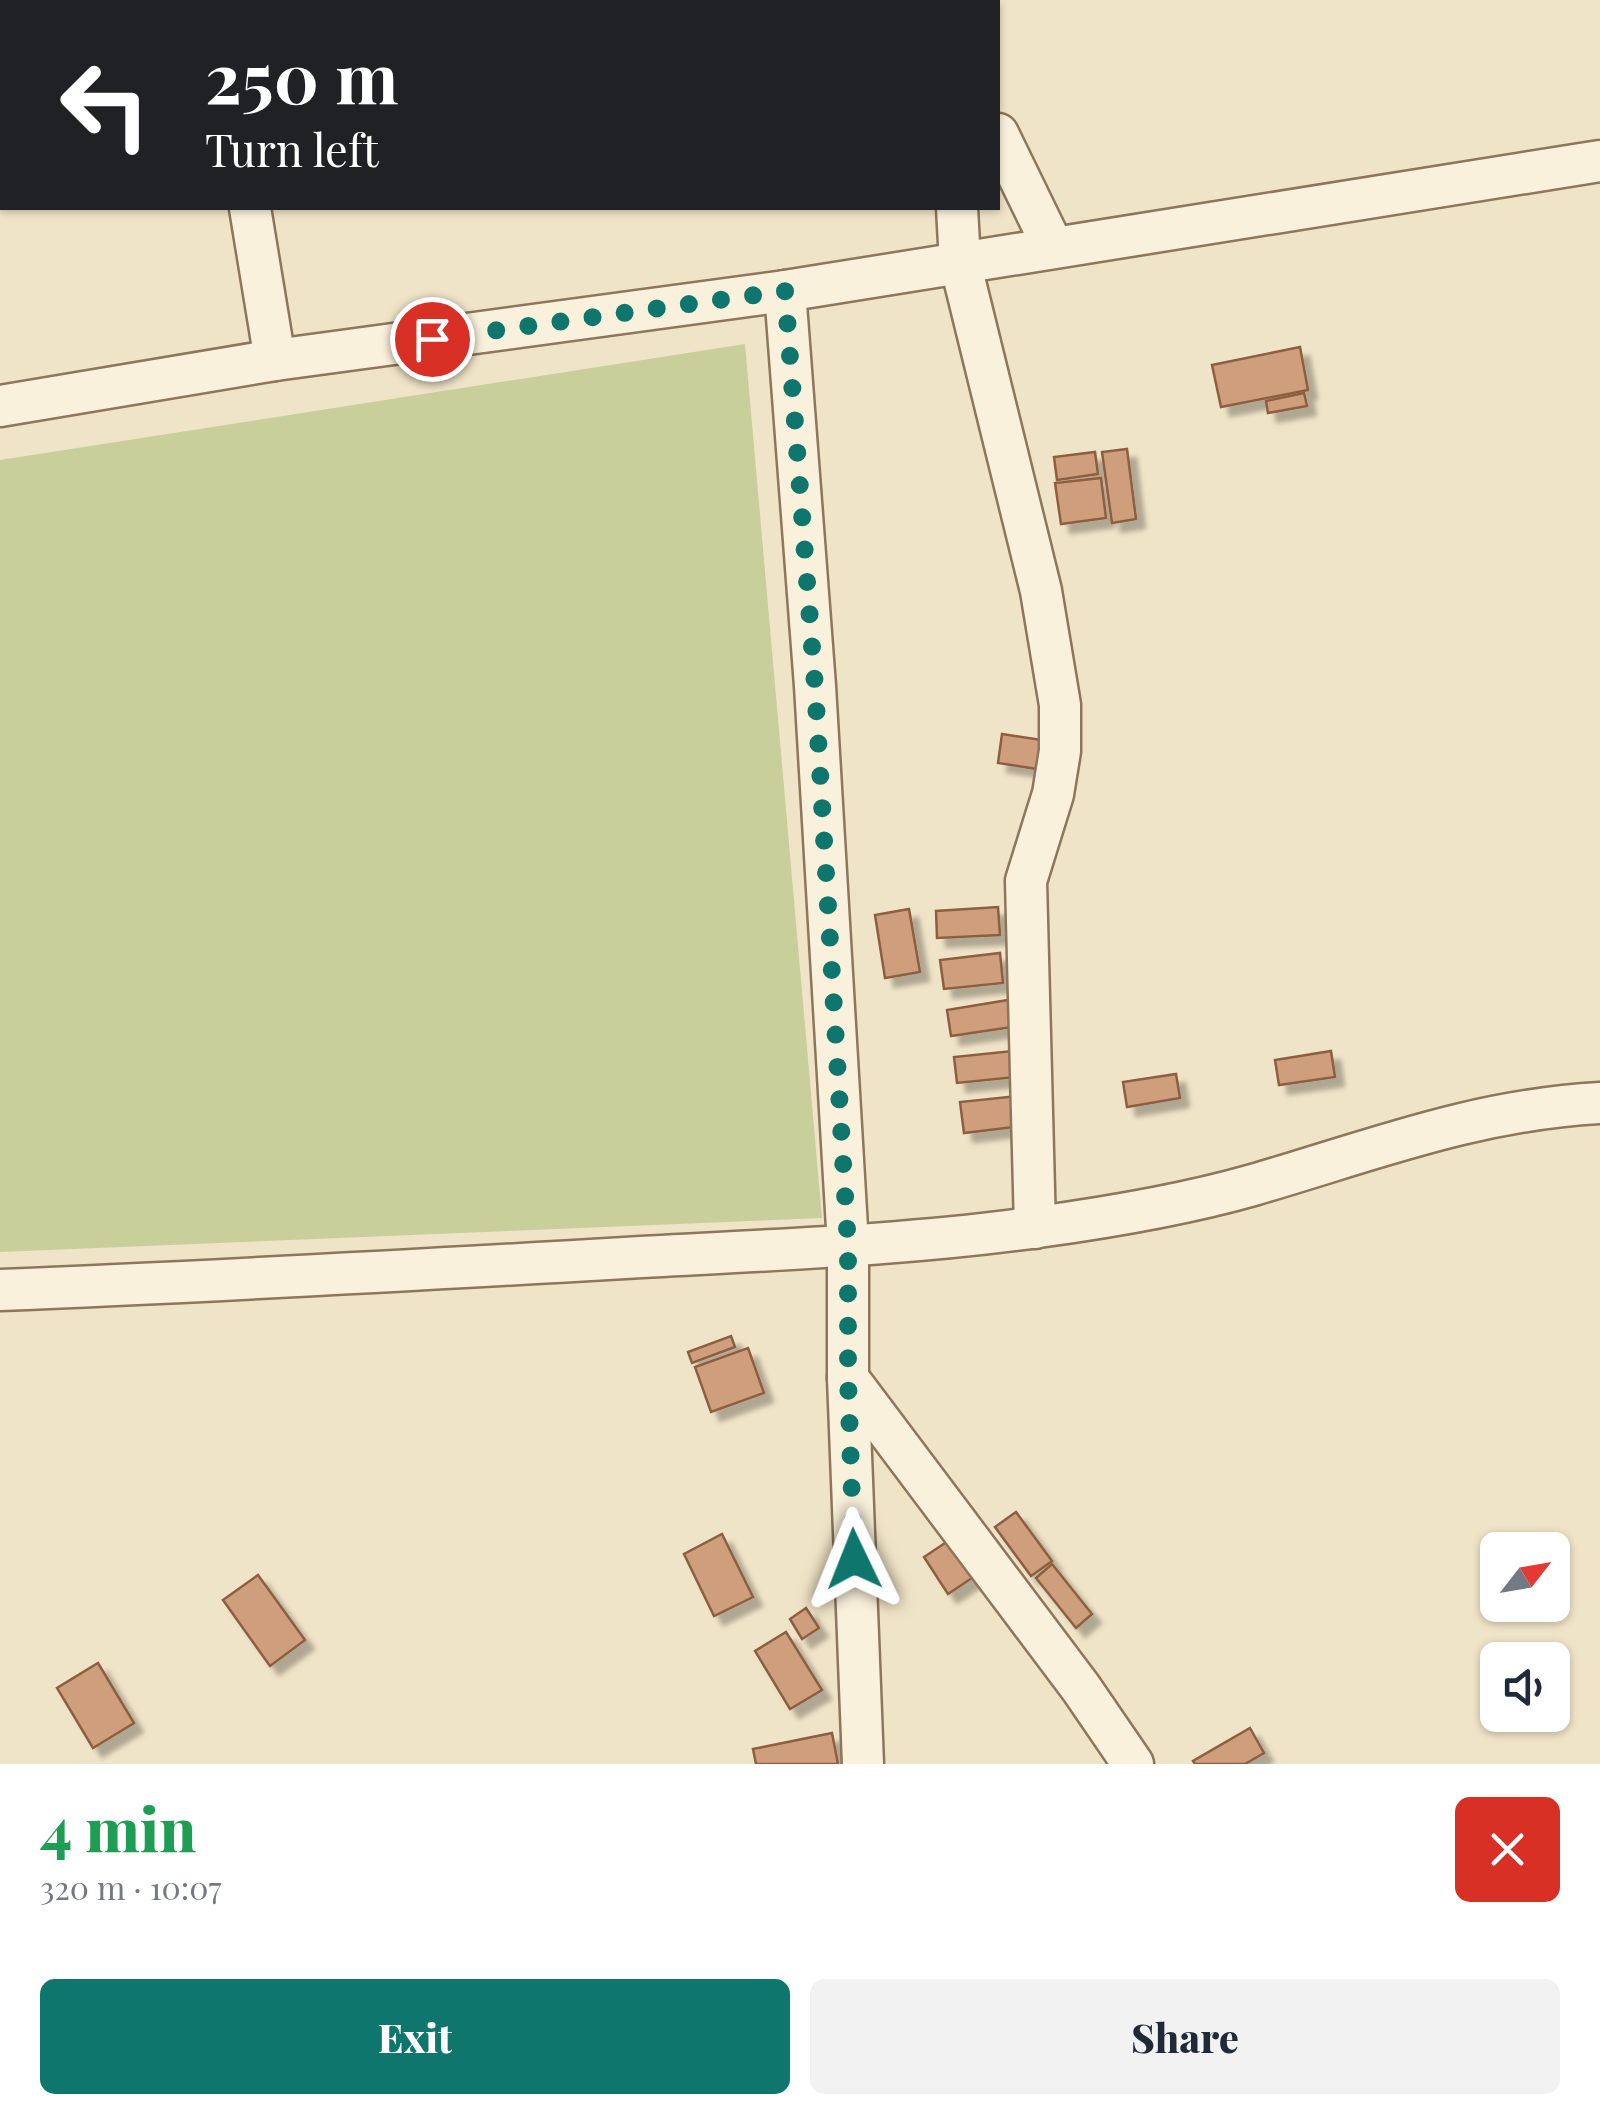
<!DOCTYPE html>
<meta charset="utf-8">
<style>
:root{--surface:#fff;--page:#f2f2f3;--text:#1f2937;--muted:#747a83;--accent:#0f766e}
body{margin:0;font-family:"Playfair Display",serif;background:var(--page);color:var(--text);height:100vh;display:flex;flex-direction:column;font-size:38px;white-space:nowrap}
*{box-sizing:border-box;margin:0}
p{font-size:32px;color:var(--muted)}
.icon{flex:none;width:55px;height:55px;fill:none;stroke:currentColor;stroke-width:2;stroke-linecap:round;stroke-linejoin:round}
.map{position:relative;height:1764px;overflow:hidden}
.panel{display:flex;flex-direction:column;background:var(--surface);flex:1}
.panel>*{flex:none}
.banner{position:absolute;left:0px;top:0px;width:1000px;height:210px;box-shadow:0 2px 8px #0004;background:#202124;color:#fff;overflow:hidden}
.needle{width:65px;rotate:59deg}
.tools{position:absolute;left:1480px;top:1532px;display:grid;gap:20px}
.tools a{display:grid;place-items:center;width:90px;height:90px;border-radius:15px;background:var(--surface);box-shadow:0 2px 8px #0004;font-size:50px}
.pin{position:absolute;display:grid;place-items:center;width:85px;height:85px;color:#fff;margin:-42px;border:5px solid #fff;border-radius:50%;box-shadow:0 2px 10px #0007}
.me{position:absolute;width:110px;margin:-55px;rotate:358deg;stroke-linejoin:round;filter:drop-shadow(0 0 8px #0008)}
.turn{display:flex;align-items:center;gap:35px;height:210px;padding:0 40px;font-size:45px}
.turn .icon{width:130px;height:130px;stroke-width:2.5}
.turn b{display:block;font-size:70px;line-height:85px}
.round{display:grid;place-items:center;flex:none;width:105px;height:105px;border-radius:15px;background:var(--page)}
.head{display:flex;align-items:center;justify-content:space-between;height:170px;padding:0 40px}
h1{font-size:60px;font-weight:800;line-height:75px;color:#1e9e55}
.cta{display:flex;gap:20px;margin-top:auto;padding:20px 40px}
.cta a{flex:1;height:115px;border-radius:15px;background:var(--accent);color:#fff;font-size:40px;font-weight:800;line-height:115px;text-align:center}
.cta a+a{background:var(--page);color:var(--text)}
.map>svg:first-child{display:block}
.green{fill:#c9cf9b}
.building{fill:#cf9f7d;stroke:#8d5f41;stroke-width:2.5;filter:url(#shadow)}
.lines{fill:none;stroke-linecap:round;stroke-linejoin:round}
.street-casing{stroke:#8d765c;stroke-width:45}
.street{stroke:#faf1dc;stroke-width:40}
.route{stroke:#0f766e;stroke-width:18;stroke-dasharray:0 32.4}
</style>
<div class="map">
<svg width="1600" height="1764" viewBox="0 0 1600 1764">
<defs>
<filter id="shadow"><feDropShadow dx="9" dy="9" stdDeviation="2.5" flood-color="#0004"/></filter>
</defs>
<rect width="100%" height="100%" fill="#f0e4c8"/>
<polygon class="green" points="745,344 822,1218 0,1252 0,460"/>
<g class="building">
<polygon points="1300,347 1308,390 1221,407 1212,365"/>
<polygon points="1304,393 1307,406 1268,413 1266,401"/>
<polygon points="1127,449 1136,519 1112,523 1102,452"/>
<polygon points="1095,452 1098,474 1057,480 1054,457"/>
<polygon points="1101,478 1106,518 1061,524 1055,483"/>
<polygon points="1002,734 1055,742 1050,771 998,763"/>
<polygon points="998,907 1000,935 937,938 936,911"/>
<polygon points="909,909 920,972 885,978 875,915"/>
<polygon points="1000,953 1003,983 944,989 940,960"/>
<polygon points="1008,1000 1012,1027 951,1036 947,1010"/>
<polygon points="1023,1050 1025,1076 957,1083 954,1057"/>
<polygon points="1331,1051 1335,1077 1279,1085 1275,1060"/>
<polygon points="1176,1074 1180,1098 1127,1107 1123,1082"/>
<polygon points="1028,1095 1031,1125 964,1133 960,1102"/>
<polygon points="731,1336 735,1347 692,1363 688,1352"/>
<polygon points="748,1348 764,1393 711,1412 695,1367"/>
<polygon points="1016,1512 1052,1561 1031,1576 995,1527"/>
<polygon points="722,1534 753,1597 714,1616 684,1554"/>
<polygon points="957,1535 981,1572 948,1594 924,1557"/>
<polygon points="1052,1564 1092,1614 1076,1628 1036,1578"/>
<polygon points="258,1575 305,1640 270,1666 223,1600"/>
<polygon points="806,1608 819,1628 802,1639 790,1619"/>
<polygon points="786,1632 822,1690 790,1709 755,1651"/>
<polygon points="98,1663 134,1723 93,1748 57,1688"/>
<polygon points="1250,1728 1264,1753 1245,1764 1195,1764 1193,1761"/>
<polygon points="832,1733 838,1764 756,1764 753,1749"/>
</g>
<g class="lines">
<defs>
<g id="street">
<polyline points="168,0 169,2"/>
<polyline points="933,0 934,2"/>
<polyline points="998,134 1053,247"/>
<polyline points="250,208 275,360"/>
<polyline points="957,208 960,262 1041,591 1060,705 1060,751 1053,794 1026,881 1035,1228"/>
<polyline points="785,291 815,686 848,1245 848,1378 863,1764"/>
<polyline points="0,406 275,360 785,291 1600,161"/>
<path d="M0,1290C208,1282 417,1270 625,1258C762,1250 902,1246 1038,1227C1111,1217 1183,1205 1253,1185C1373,1150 1474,1110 1600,1103"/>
<polyline points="848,1378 1081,1688 1133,1764"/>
</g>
</defs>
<use href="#street" class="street-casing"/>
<use href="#street" class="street"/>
</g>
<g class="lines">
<polyline class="route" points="432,339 785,291 815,686 848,1245 848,1378 854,1559"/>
</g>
</svg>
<div class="tools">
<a><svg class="needle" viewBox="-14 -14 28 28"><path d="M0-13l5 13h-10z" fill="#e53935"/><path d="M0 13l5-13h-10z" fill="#747a83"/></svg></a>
<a><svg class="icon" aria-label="sound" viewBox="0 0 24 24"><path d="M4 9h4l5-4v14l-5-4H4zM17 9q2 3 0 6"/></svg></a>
</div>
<div class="pin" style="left:432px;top:339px;background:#d93025"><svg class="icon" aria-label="arrive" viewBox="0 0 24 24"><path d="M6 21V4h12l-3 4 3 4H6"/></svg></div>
<svg class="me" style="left:854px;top:1559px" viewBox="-20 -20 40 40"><path d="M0-17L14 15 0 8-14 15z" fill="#0f766e" stroke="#fff" stroke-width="4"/></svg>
<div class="banner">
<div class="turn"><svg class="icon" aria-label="left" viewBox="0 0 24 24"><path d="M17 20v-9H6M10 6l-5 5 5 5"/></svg><div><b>250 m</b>Turn left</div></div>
</div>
</div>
<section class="panel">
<div class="head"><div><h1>4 min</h1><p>320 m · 10:07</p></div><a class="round" style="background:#d93025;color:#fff"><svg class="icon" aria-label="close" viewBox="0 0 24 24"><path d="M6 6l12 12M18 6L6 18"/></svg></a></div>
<div class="cta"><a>Exit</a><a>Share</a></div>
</section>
